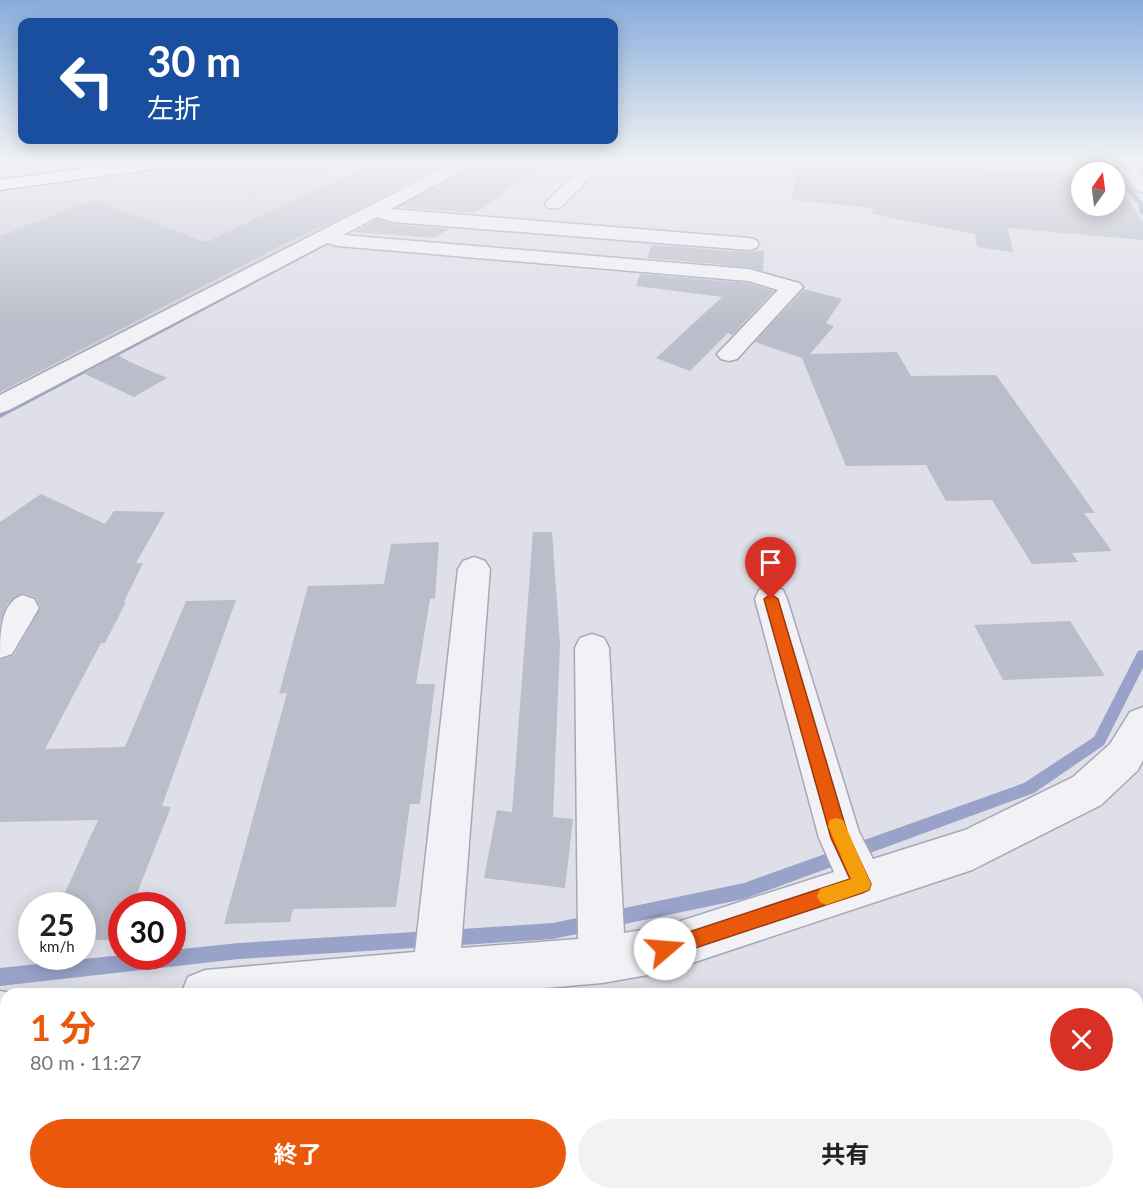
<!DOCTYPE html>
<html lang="ja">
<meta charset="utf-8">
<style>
:root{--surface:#fff;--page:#f2f2f2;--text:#222;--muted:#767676;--accent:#ea580c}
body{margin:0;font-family:Lato,"Noto Sans JP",sans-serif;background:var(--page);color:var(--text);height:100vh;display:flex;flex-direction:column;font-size:22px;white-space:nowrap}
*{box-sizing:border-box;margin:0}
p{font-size:20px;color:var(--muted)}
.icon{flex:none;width:33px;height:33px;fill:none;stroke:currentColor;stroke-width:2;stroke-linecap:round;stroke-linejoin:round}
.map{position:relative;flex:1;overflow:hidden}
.drawer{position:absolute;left:0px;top:988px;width:1143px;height:212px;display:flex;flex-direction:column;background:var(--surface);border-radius:18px 18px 0 0;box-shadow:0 3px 15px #0003}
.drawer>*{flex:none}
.guide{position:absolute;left:18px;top:18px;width:600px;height:126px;border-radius:12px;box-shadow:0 3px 15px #0003;background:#1a4fa0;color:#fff;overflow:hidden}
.needle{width:39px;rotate:14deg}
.controls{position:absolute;left:1071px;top:162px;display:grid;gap:12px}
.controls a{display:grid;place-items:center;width:54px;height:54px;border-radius:50%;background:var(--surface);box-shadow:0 3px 15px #0003;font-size:30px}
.speed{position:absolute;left:18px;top:892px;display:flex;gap:12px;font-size:30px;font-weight:700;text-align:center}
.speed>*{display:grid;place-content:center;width:78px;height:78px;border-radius:50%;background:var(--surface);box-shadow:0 3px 15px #0003;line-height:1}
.speed small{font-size:15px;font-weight:400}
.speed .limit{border:9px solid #d22;background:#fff;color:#111}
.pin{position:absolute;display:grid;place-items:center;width:51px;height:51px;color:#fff;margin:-62px -26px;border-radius:50% 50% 50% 0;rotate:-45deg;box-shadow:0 0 6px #0007}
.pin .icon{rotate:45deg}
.me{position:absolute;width:66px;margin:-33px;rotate:72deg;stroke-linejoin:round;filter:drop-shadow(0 0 4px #0008)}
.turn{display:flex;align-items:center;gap:21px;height:126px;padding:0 30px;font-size:27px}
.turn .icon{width:78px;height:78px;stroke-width:2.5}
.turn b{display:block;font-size:42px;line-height:51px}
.round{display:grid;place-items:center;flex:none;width:63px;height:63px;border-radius:32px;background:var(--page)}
.head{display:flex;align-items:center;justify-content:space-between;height:102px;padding:0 30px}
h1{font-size:36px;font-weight:700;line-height:45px;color:var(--accent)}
.cta{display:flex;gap:12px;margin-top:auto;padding:12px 30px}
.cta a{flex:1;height:69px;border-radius:36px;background:var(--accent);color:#fff;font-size:24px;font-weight:700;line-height:69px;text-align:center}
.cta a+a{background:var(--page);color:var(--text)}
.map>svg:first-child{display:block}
.built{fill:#d0d1dc}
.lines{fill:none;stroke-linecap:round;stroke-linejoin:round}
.stream{fill:#99a2c8;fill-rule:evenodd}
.building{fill:#bbbdca}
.minor-casing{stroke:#a7a8b5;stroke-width:3}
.tertiary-casing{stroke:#a7a8b5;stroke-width:3}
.trunk-casing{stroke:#85889e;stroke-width:3}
.minor{fill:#f1f1f6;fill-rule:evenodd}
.tertiary{fill:#f1f1f6;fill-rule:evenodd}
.trunk{fill:#fff;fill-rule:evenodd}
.route{fill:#ea580c;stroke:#983908;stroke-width:1.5}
.slow{fill:#f59e0b}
</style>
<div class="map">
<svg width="1143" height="1199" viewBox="0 0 1143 1199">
<rect width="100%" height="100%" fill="#dedfe8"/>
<polygon class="built" points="242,159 287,159 399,192 0,397 0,193"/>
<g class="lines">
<g class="stream">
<polygon points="1100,159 1107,159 1143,203 1143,215 1140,213 1137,203 1114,177 1114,172 1111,172"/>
<polygon points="1132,159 1138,159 1143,165 1143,171"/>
<polygon points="452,176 457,177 381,217 376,216"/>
<polygon points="342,233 345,235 344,236 0,418 0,411"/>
<polygon points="1143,650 1143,668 1104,745 1034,793 744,899 553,939 448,946 442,944 440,938 442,932 448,930 553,923 744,883 1024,783 1094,737 1138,651"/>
<polygon points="430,931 436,933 438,939 436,945 430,947 239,959 0,986 0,968 122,955 122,957 172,957 172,950 239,943"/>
</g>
</g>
<g class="building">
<polygon points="383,159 455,159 321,228 317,228 272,250 0,392 0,236 93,200 206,242"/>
<polygon points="484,159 551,159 502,193 505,194 474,213 399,207"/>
<polygon points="795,159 962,159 964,167 1071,176 1073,180 1082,181 1082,206 1114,206 1114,184 1118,184 1143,222 1143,240 1008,228 1013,252 977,247 975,234 872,214 873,208 792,200"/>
<polygon points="377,219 392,224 449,229 434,238 354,232"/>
<polygon points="652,245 749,252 764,250 763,271 749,267 647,258"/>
<polygon points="640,274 748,283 774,291 732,335 728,333 690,371 656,358 722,297 636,286"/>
<polygon points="804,289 842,299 826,323 834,326 810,354 897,352 911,376 996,375 1095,513 1084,513 1112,551 1072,553 1078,562 1032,564 992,500 946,501 926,465 846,466 802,358 755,342"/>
<polygon points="118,355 130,362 167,378 134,397 83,373"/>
<polygon points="41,494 105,524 114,511 165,512 136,563 143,563 124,602 126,602 105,643 101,643 45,749 125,747 186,601 236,600 162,806 171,807 132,906 122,906 122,941 82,939 82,906 59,906 98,820 0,822 0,660 14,655 41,607 35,597 21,593 7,604 0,623 0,522"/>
<polygon points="533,532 552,532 560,644 553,817 573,819 565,888 484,878 497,810 512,812"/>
<polygon points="439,542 435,598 430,599 416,684 435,684 420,804 410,804 396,907 293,909 290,922 224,924 287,693 279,694 308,586 384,584 391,544"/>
<polygon points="1070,621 1105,676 1003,680 974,625"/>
</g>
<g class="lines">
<defs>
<g id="minor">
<polygon points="461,159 482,159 391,209 749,238 756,240 759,244 756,248 749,250 392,222 377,217 343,235 749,269 799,283 803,287 737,359 729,361 721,359 717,354 778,290 748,281 338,246 327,243 9,410 0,413 0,395"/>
<polygon points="591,159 609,159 560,208 548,208 545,204 548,200"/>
<polygon points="1134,171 1143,176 1143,192 1137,191 1126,176"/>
<polygon points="474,557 485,561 490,569 461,948 578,939 575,648 580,638 592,634 604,638 609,648 624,933 665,926 834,872 819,838 755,599 759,590 771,586 783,590 787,599 859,832 873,859 965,830 1073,777 1110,744 1130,712 1143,707 1143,760 1138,770 1101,805 972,870 665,972 602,983 475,994 181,994 188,977 205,970 415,952 458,569 463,561"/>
<path d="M22,595L34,599L39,608L12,654L0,658C0,633 0,604 22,595Z"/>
<polygon points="0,991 15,994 6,994 6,1039 0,1039"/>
</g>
<polygon id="tertiary" points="1112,159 1129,159 1142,176 1140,180 1128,180"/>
<polygon id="trunk" points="151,159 199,159 191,164 0,190 0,180"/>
</defs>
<use href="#minor" class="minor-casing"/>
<use href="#tertiary" class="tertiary-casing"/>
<use href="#trunk" class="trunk-casing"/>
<use href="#minor" class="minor"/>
<use href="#tertiary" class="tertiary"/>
<use href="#trunk" class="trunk"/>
</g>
<linearGradient id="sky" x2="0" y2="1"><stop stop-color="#88addb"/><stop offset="0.49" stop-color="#f0f1f5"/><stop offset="1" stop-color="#f0f1f5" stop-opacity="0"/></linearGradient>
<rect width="1143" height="327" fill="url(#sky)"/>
<polygon class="route" points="771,594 778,599 848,835 871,884 869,890 862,893 665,958 658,956 655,949 658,942 850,879 831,838 764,599"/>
<polygon class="slow" points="836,818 843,820 871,884 869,890 826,905 820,902 817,896 820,889 851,879 828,826 830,820"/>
</svg>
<div class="controls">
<a><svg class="needle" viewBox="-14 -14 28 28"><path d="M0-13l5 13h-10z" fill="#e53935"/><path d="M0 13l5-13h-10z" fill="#767676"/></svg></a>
</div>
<div class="speed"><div>25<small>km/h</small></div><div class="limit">30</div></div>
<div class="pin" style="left:771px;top:599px;background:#d93025"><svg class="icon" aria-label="arrive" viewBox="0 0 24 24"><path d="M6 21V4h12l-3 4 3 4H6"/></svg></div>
<svg class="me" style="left:665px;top:949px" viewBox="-20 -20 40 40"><circle r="19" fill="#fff"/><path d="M0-13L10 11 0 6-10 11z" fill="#ea580c"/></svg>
<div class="guide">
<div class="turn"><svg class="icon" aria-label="left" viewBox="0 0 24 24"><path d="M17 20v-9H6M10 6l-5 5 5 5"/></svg><div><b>30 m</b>左折</div></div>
</div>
<section class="drawer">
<div class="head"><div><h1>1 分</h1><p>80 m · 11:27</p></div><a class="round" style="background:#d93025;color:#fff"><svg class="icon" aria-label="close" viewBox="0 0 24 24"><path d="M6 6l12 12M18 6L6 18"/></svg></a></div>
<div class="cta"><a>終了</a><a>共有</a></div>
</section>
</div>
